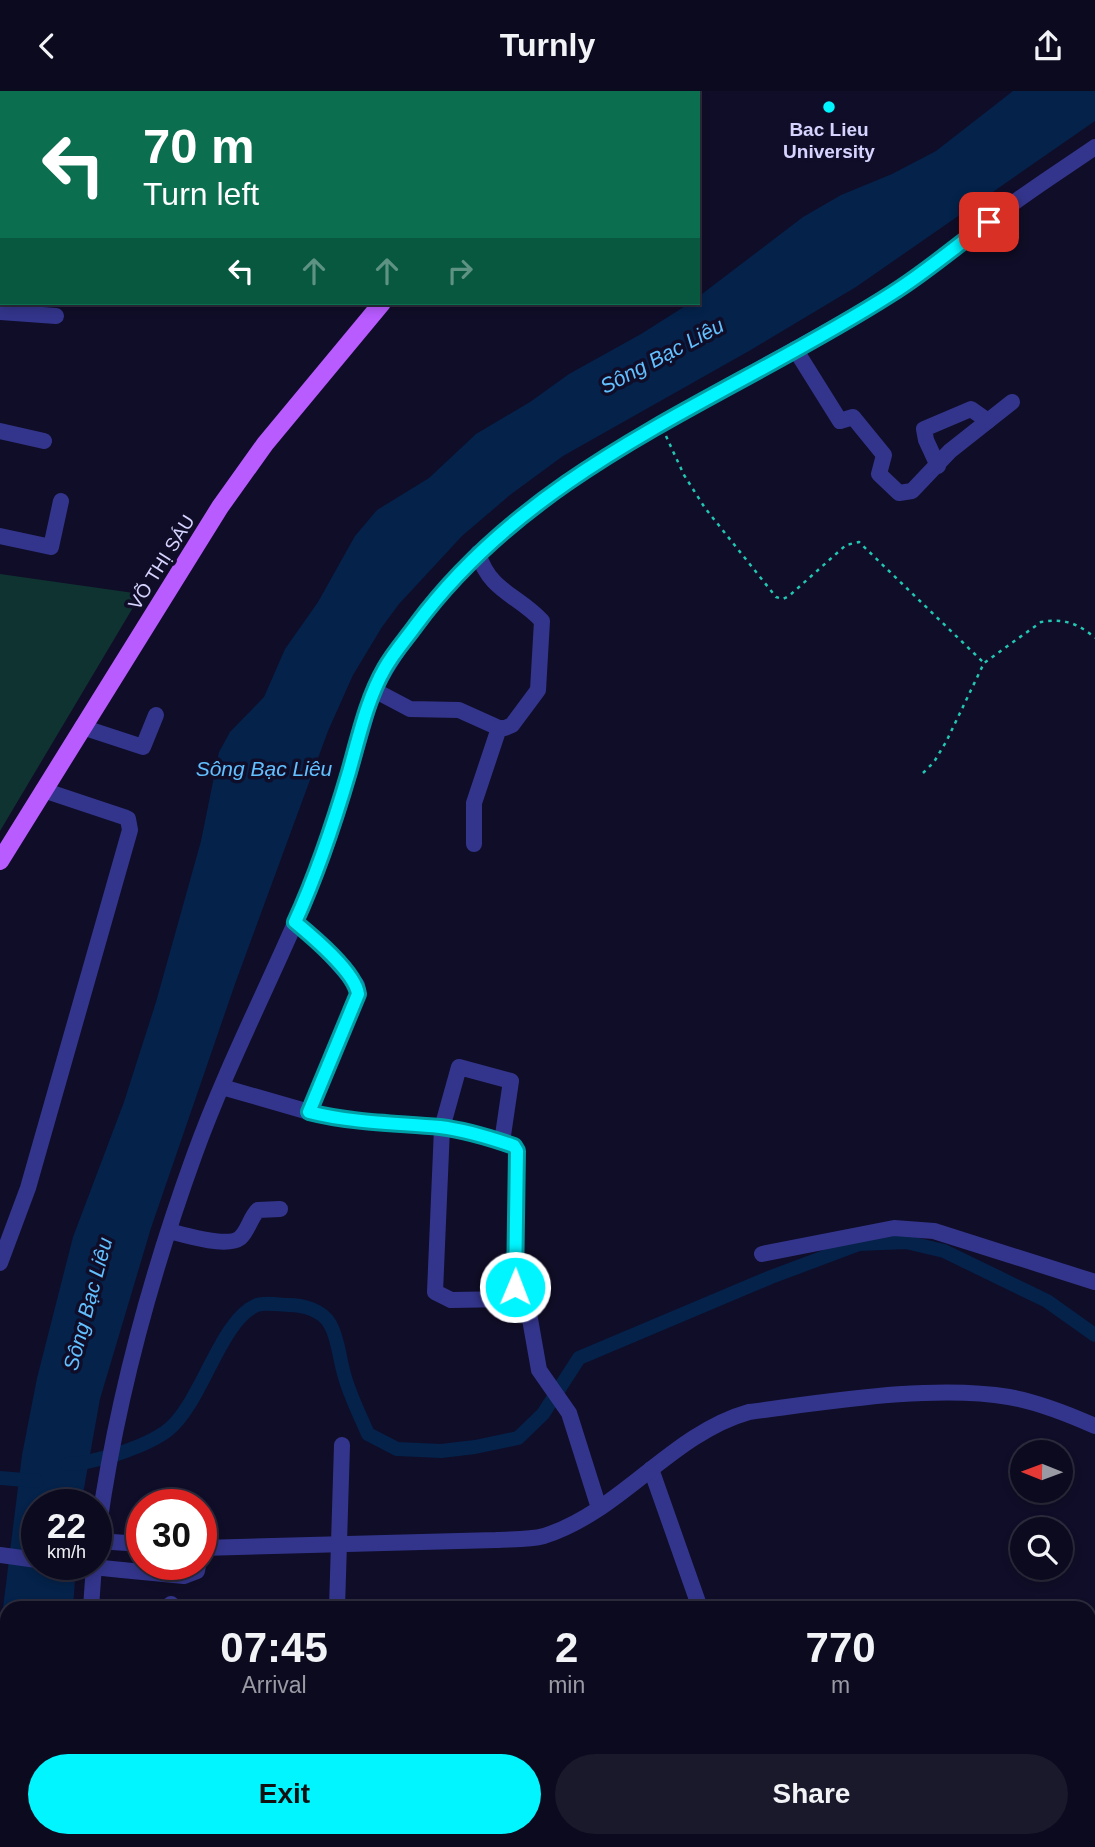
<!DOCTYPE html>
<meta charset="utf-8">
<style>
:root{--surface:#0c0a1e;--page:#1a182b;--text:#f1f3f6;--muted:#9a9aa4;--line:#2c2b3c;--accent:#00f5ff}
body{margin:0;font-family:Arial,sans-serif;background:var(--page);color:var(--text);height:100vh;display:flex;flex-direction:column;font-size:26px;white-space:nowrap}
*{box-sizing:border-box;margin:0}
p{font-size:23px;color:var(--muted)}
.icon{flex:none;width:38px;height:38px;fill:none;stroke:currentColor;stroke-width:2;stroke-linecap:round;stroke-linejoin:round}
.map{position:relative;flex:1;overflow:hidden}
.side{position:absolute;left:0px;top:1510px;width:1096px;height:247px;display:flex;flex-direction:column;background:var(--surface);border-radius:21px 21px 0 0;box-shadow:0 4px 10px #0003,0 0 0 2px var(--line)}
.side>*{flex:none}
.banner{position:absolute;left:0px;top:0px;width:700px;height:214px;box-shadow:0 4px 10px #0003,0 0 0 2px var(--line);background:#0b6e4f;color:#fff;overflow:hidden}
.needle{width:46px;rotate:271deg}
.tools{position:absolute;left:1010px;top:1349px;display:grid;gap:14px}
.tools a{display:grid;place-items:center;width:63px;height:63px;border-radius:50%;background:var(--surface);box-shadow:0 4px 10px #0003,0 0 0 2px var(--line);font-size:35px}
.speed{position:absolute;left:21px;top:1398px;display:flex;gap:14px;font-size:35px;font-weight:700;text-align:center}
.speed>*{display:grid;place-content:center;width:91px;height:91px;border-radius:50%;background:var(--surface);box-shadow:0 4px 10px #0003,0 0 0 2px var(--line);line-height:1}
.speed small{font-size:18px;font-weight:400}
.speed .limit{border:10px solid #d22;background:#fff;color:#111}
.pin{position:absolute;display:grid;place-items:center;width:60px;height:60px;color:#fff;margin:-30px;border-radius:14px;box-shadow:0 4px 10px #0006}
.me{position:absolute;width:77px;margin:-38px;rotate:1deg;stroke-linejoin:round;filter:drop-shadow(0 0 5px #0008)}
.turn{display:flex;align-items:center;gap:24px;height:147px;padding:0 28px;font-size:32px}
.turn .icon{width:91px;height:91px;stroke-width:2.5}
.turn b{display:block;font-size:49px;line-height:60px}
.lanes{display:flex;align-items:center;height:66px;padding:0 28px;background:#0003;justify-content:center;gap:35px;direction:ltr}
.lanes .off{opacity:.35}
.eta{display:flex;justify-content:space-evenly;align-items:center;height:119px;text-align:center}
.eta b{font-size:42px;font-weight:700;line-height:49px}
.primary-button{display:flex;gap:14px;margin-top:auto;padding:14px 28px}
.primary-button a{flex:1;height:80px;border-radius:42px;background:var(--accent);color:#111;font-size:28px;font-weight:700;line-height:80px;text-align:center}
.primary-button a+a{background:var(--page);color:var(--text)}
header{display:flex;justify-content:space-between;align-items:center;height:91px;padding:0 28px;background:var(--surface);font-size:32px;font-weight:700}
.map>svg:first-child{display:block}
.green{fill:#0f3330}
.water{fill:#04224a}
.lines{fill:none;stroke-linecap:round;stroke-linejoin:round}
.canal{stroke:#04224a;stroke-width:14}
.path{stroke:#22c6b2;stroke-width:2.5;stroke-dasharray:3.5 5;stroke-linecap:butt}
.minor{stroke:#33358c;stroke-width:16}
.major{stroke:#b85bff;stroke-width:18}
.minor-bridge{stroke:#33358c;stroke-width:16}
.route-casing{stroke:#009fa6;stroke-width:18}
.route{stroke:#00f5ff;stroke-width:12}
.poi-dot{fill:#00f5ff;stroke:#100d28;stroke-width:2.5}
.labels{text-anchor:middle;stroke-width:7;stroke-linejoin:round;paint-order:stroke}
.poi-label{font-size:19px;font-weight:bold;fill:#d6d4ff;stroke:#100d28}
.street-label{font-size:19px;fill:#d6d4ff;stroke:#100d28}
.water-label{font-size:21px;font-style:italic;fill:#62c0ff;stroke:#100d28}
</style>
<header><svg class="icon" aria-label="back" viewBox="0 0 24 24"><path d="M15 5l-7 7 7 7"/></svg>Turnly<svg class="icon" aria-label="share" viewBox="0 0 24 24"><path d="M12 15V3M7 8l5-5 5 5M5 13v7h14v-7"/></svg></header>
<div class="map">
<svg width="1095" height="1756" viewBox="0 0 1095 1756">
<rect width="100%" height="100%" fill="#100d28"/>
<polygon class="green" points="0,483 141,503 0,740"/>
<polygon class="water" points="1013,0 1095,0 1095,30 856,196 749,260 563,365 510,404 462,445 399,513 382,536 353,584 328,640 235,893 151,1137 100,1308 81,1414 37,1414 37,1474 76,1474 73,1517 7,1517 7,1750 64,1750 64,1756 0,1756 0,1541 22,1364 37,1287 73,1146 124,1011 156,911 201,750 219,661 230,641 264,606 285,558 318,511 355,445 377,419 429,387 476,343 530,311 569,283 641,243 690,212 698,212 698,206 803,126 841,104 892,83 936,60"/>
<g class="lines">
<g class="canal">
<path d="M68,1373C95,1372 146,1356 168,1339C202,1312 220,1229 257,1214C265,1211 280,1214 289,1214C303,1214 322,1219 330,1233C338,1247 339,1264 343,1279C348,1301 359,1322 368,1343L397,1358L441,1360L475,1356L518,1347L543,1323L579,1267L771,1186L859,1153L906,1151L944,1160L1047,1210L1095,1244"/>
<polyline points="0,1387 37,1390"/>
<polyline points="1088,1594 1095,1600"/>
</g>
<g class="path">
<polyline points="666,345 684,384 705,417 776,506 783,508 789,505 846,454 859,451 984,572"/>
<path d="M923,682L934,671L946,651L984,572L1041,531C1063,527 1078,532 1095,547"/>
</g>
<g class="minor">
<polyline points="660,0 662,2"/>
<polyline points="0,221 56,225"/>
<polyline points="795,258 840,330 853,326 884,364 879,383 899,402 912,400 950,360 1012,311"/>
<polyline points="0,340 44,350"/>
<polyline points="938,375 926,349 924,338 971,318 988,330"/>
<polyline points="0,445 51,456 61,410"/>
<path d="M374,599L410,618L459,619L499,637H505L512,634L538,599L542,530C517,503 490,501 478,462"/>
<polyline points="82,636 143,656 156,624"/>
<polyline points="474,753 474,712 499,637"/>
<polyline points="222,996 309,1021 358,903 357,894 321,854 295,831"/>
<path d="M309,1021C352,1032 396,1032 440,1036C464,1039 491,1047 514,1055L517,1060L515,1196L517,1208"/>
<polyline points="502,1051 511,990 459,976 442,1037 435,1201 451,1209 517,1208 527,1211 539,1279 569,1322 599,1417"/>
<path d="M169,1140C184,1144 227,1157 240,1147C248,1140 250,1127 258,1119L280,1118"/>
<polyline points="762,1163 894,1137 934,1140 1095,1191"/>
<polyline points="0,1172 28,1097 130,739 128,728 124,726 43,699"/>
<polyline points="651,1378 700,1517"/>
<polyline points="97,1450 142,1453"/>
<path d="M96,1456C113,1323 148,1192 194,1065C226,976 271,890 308,802C335,738 353,668 373,601C481,396 703,319 889,204C931,178 968,145 1008,116C1036,95 1066,76 1095,56"/>
<path d="M201,1457L496,1449C512,1448 529,1449 544,1445C622,1420 671,1343 749,1321C827,1311 932,1293 1009,1306C1038,1311 1068,1323 1095,1335"/>
<polyline points="0,1464 37,1469"/>
<polyline points="122,1479 184,1485 197,1480 198,1474"/>
<polyline points="91,1517 94,1474"/>
<polyline points="171,1517 171,1513"/>
<polyline points="337,1517 342,1354"/>
<polyline points="1088,1645 1095,1647"/>
<polyline points="193,1750 194,1756"/>
<polyline points="450,1750 452,1756"/>
<polyline points="83,1756 83,1750"/>
<polyline points="313,1756 314,1750"/>
<polyline points="353,1756 363,1750"/>
</g>
<g class="major">
<polyline points="6,2 7,0"/>
<polyline points="556,2 557,0"/>
<polyline points="0,38 2,28"/>
<polyline points="0,770 220,416 265,353 382,212"/>
</g>
<polyline class="minor-bridge" points="73,1474 122,1479"/>
</g>
<g class="lines">
<defs>
<path id="route" d="M515,1196L517,1060L514,1055C491,1047 464,1039 440,1036C396,1032 352,1032 309,1021L358,903C355,881 313,846 295,831C317,783 334,732 349,681C359,646 367,608 385,577C394,561 406,548 416,534C536,372 727,308 891,203C925,182 956,155 989,131"/>
</defs>
<use href="#route" class="route-casing"/>
<use href="#route" class="route"/>
</g>
<circle class="poi-dot" cx="829" cy="16" r="7"/>
<g class="labels">
<g class="poi-label">
<text x="829" y="45">Bac Lieu<tspan x="829" dy="22">University</tspan></text>
</g>
<g class="street-label">
<text transform="translate(161 471) rotate(-58)" y="7">VÕ THỊ SÁU</text>
</g>
<g class="water-label">
<text transform="translate(662 265) rotate(-28)" y="7">Sông Bạc Liêu</text>
<text x="264" y="685">Sông Bạc Liêu</text>
<text transform="translate(88 1213) rotate(-75)" y="7">Sông Bạc Liêu</text>
</g>
</g>
</svg>
<div class="tools">
<a><svg class="needle" viewBox="-14 -14 28 28"><path d="M0-13l5 13h-10z" fill="#e53935"/><path d="M0 13l5-13h-10z" fill="#9a9aa4"/></svg></a>
<a><svg class="icon" aria-label="search" viewBox="0 0 24 24"><circle cx="10" cy="10" r="6"/><path d="M15 15l6 6"/></svg></a>
</div>
<div class="speed"><div>22<small>km/h</small></div><div class="limit">30</div></div>
<div class="pin" style="left:989px;top:131px;background:#d93025"><svg class="icon" aria-label="arrive" viewBox="0 0 24 24"><path d="M6 21V4h12l-3 4 3 4H6"/></svg></div>
<svg class="me" style="left:515px;top:1196px" viewBox="-20 -20 40 40"><circle r="17" fill="#00f5ff" stroke="#fff" stroke-width="3"/><path d="M0-11L8 9 0 5-8 9z" fill="#fff"/></svg>
<div class="banner">
<div class="turn"><svg class="icon" aria-label="left" viewBox="0 0 24 24"><path d="M17 20v-9H6M10 6l-5 5 5 5"/></svg><div><b>70 m</b>Turn left</div></div>
<div class="lanes"><svg class="icon" aria-label="left" viewBox="0 0 24 24"><path d="M17 20v-9H6M10 6l-5 5 5 5"/></svg><svg class="icon off" aria-label="ahead" viewBox="0 0 24 24"><path d="M12 20V5M6 11l6-6 6 6"/></svg><svg class="icon off" aria-label="ahead" viewBox="0 0 24 24"><path d="M12 20V5M6 11l6-6 6 6"/></svg><svg class="icon off" aria-label="right" viewBox="0 0 24 24"><path d="M7 20v-9h11M14 6l5 5-5 5"/></svg></div>
</div>
<section class="side">
<div class="eta">
<div><b>07:45</b><p>Arrival</p></div>
<div><b>2</b><p>min</p></div>
<div><b>770</b><p>m</p></div>
</div>
<div class="primary-button"><a>Exit</a><a>Share</a></div>
</section>
</div>
